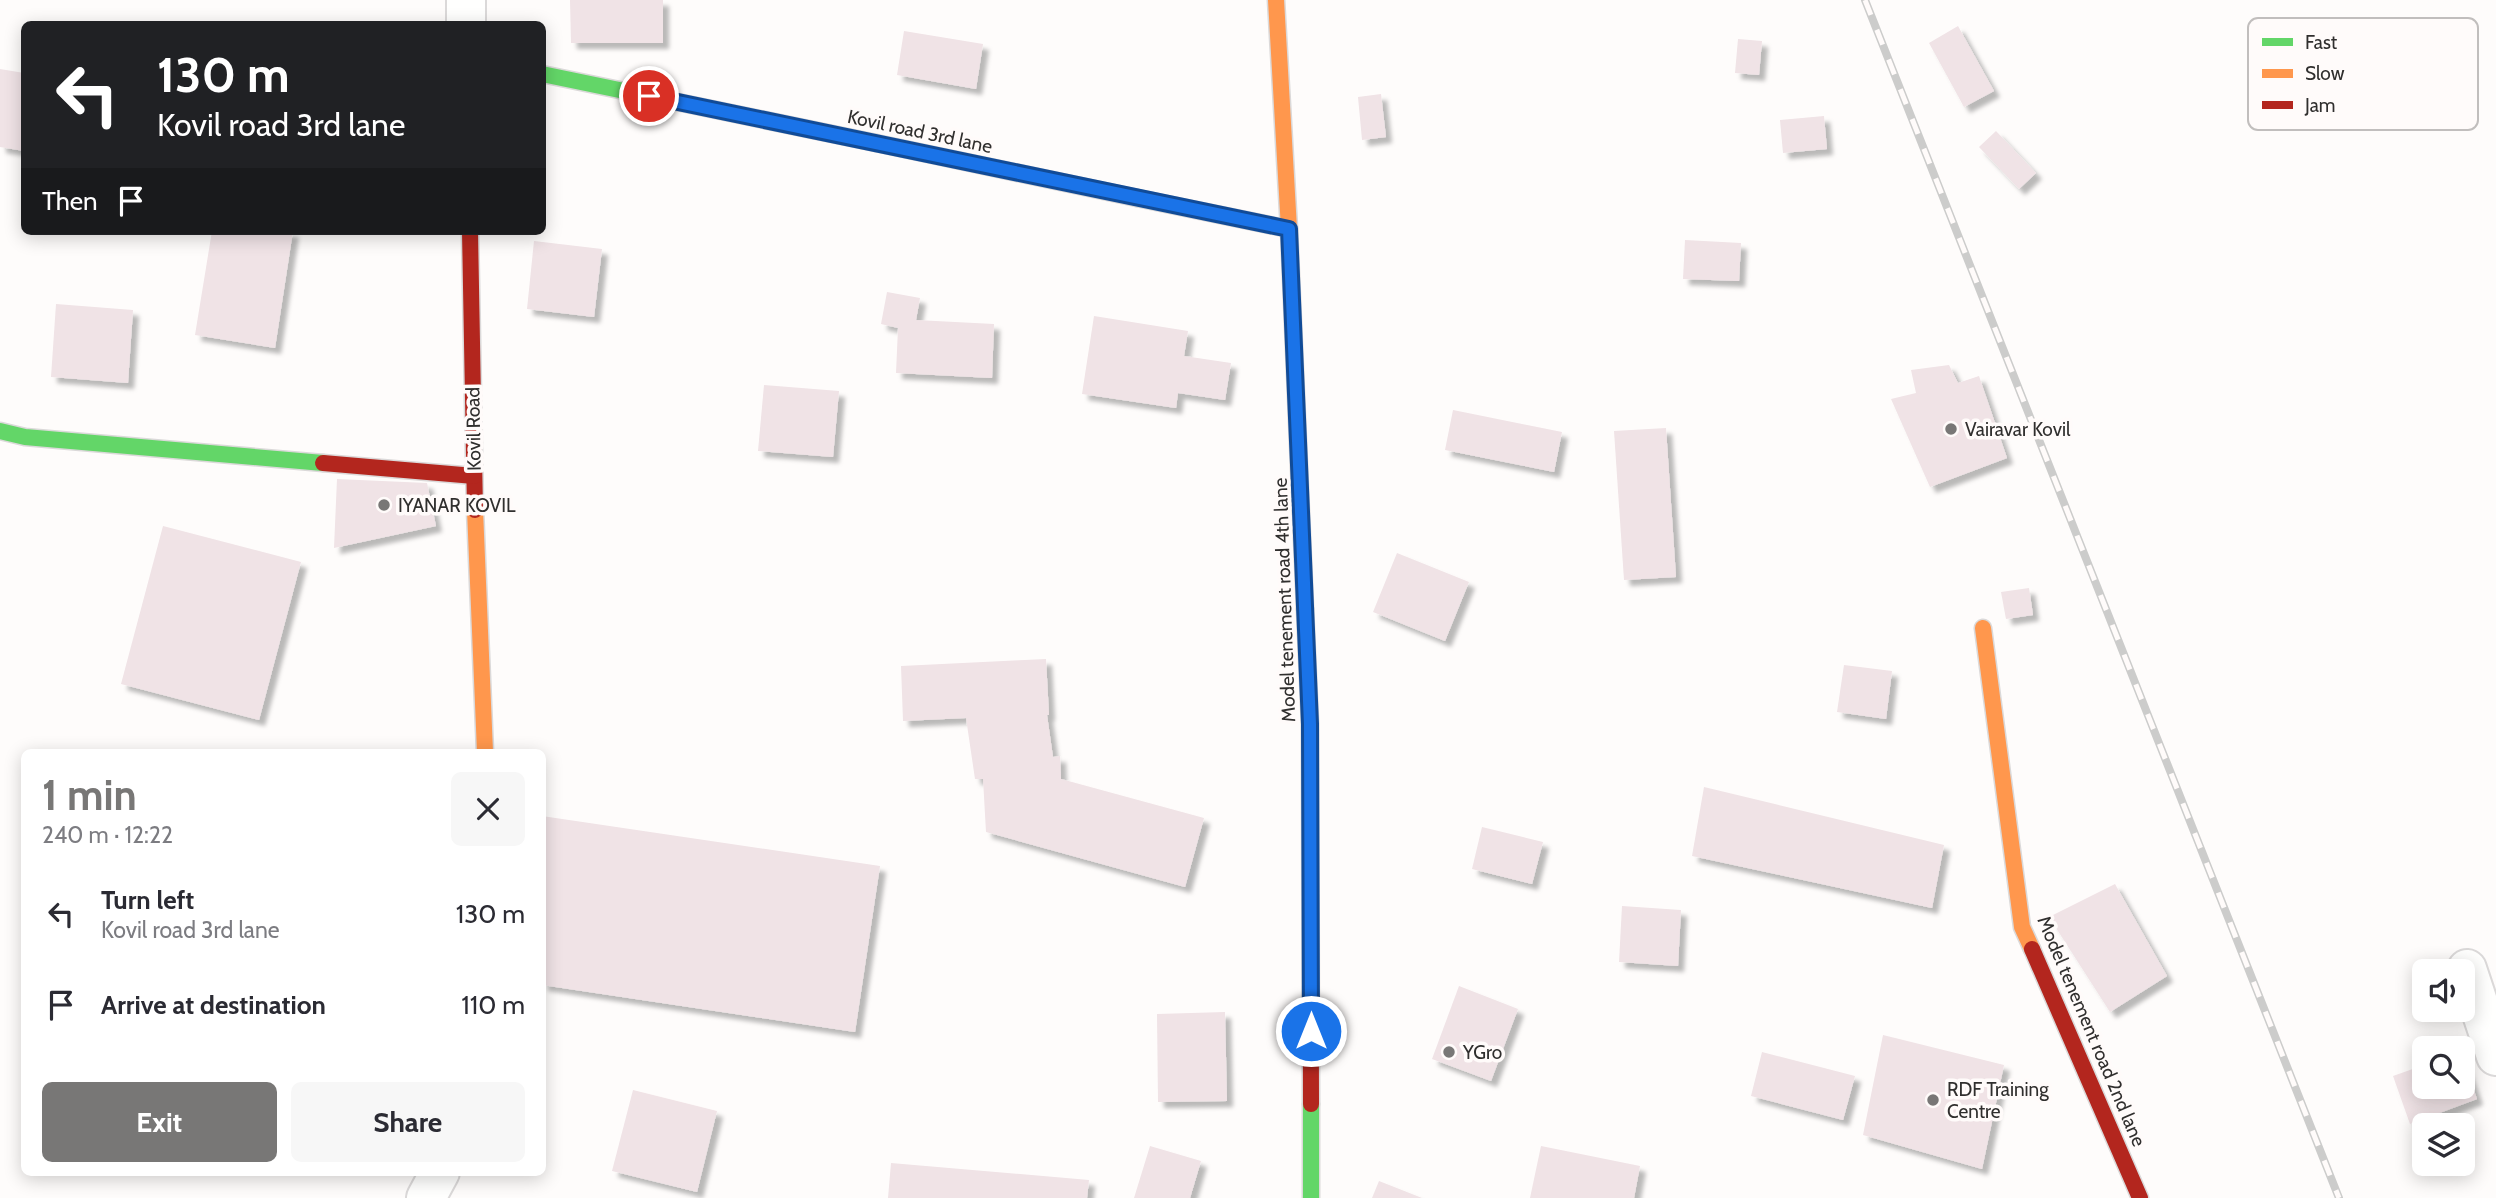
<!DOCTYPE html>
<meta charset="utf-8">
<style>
:root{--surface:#fff;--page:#f7f7f7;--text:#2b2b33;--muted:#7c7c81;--accent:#787776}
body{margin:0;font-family:Cabin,sans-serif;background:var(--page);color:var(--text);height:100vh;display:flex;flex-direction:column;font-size:26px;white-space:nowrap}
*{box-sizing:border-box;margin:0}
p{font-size:23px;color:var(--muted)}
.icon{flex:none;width:38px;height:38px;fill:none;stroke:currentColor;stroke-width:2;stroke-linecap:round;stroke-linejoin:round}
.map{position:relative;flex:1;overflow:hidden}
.panel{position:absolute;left:21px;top:749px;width:525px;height:427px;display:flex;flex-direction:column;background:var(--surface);border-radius:10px;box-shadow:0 4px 18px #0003}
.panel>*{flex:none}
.hud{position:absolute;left:21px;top:21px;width:525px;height:214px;border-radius:10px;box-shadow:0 4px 18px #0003;background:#202124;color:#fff;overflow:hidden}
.buttons{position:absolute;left:2412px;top:959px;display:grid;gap:14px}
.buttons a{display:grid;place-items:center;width:63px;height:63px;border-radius:10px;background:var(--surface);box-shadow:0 4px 18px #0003;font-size:35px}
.pin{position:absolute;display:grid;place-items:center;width:60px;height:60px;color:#fff;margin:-30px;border:4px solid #fff;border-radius:50%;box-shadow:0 2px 7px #0007}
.me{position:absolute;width:77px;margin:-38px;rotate:0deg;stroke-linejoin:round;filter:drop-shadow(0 0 5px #0008)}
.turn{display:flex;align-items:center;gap:24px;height:147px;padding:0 21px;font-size:32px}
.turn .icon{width:91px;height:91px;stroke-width:2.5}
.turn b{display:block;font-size:49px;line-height:60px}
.then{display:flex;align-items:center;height:66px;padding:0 21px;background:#0003;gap:14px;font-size:26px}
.round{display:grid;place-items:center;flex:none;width:74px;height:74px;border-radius:10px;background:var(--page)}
.overview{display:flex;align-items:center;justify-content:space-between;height:119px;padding:0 21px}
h1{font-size:42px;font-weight:700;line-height:52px;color:var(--accent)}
.cta{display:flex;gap:14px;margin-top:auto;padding:14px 21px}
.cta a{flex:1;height:80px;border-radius:10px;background:var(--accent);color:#fff;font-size:28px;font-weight:700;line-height:80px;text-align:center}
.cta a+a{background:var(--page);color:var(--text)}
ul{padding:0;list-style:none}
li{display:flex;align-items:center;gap:21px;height:91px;padding:0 21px}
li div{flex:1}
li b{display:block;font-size:26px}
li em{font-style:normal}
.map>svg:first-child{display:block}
.building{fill:#f0e3e6;filter:url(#shadow)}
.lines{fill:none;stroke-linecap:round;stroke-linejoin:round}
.street-casing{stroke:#dbd9d9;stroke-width:42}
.fast-casing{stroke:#dbd9d9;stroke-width:19}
.slow-casing{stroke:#dbd9d9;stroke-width:19}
.jam-casing{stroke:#dbd9d9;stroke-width:19}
.street{stroke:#fffffe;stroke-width:38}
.fast{stroke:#63d668;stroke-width:16}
.slow{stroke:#ff974d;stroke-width:16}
.jam{stroke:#b3261e;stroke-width:16}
.rail-casing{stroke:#cccccb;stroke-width:8}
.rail{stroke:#fffbfa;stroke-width:5;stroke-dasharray:16;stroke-linecap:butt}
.route-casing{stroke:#114b97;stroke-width:18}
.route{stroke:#1a73e8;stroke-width:12}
.poi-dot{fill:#787776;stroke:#fffbfa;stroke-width:2.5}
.labels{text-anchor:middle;stroke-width:7;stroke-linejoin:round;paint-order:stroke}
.street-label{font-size:19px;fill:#302f2e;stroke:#fffbfa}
.poi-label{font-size:19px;fill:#302f2e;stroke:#fffbfa;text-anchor:start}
.key{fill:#fffbfa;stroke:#c1bebd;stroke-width:2}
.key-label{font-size:19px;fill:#302f2e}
</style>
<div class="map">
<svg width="2496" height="1198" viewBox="0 0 2496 1198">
<defs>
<filter id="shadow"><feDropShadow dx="6" dy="6" stdDeviation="2" flood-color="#0004"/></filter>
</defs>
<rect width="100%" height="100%" fill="#fefcfb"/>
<g class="building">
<polygon points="570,0 663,0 663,43 571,43"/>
<polygon points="1958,26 1994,91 1964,107 1929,43"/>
<polygon points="904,31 983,44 976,89 897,75"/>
<polygon points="1738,39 1762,41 1759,75 1735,73"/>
<polygon points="0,69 24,73 24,151 0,147"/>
<polygon points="1381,94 1386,137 1362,140 1358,97"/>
<polygon points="1824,116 1827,149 1783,153 1780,120"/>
<polygon points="1996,131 2036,173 2019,189 1979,147"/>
<polygon points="212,231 293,231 275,348 195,335"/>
<polygon points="1685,240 1741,243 1739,281 1683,279"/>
<polygon points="534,241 602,249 594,317 527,309"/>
<polygon points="887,292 920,298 916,320 994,324 992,378 896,373 898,328 881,324"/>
<polygon points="56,304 133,310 128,383 51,377"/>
<polygon points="1094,316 1188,331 1184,356 1231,363 1225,400 1178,393 1176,408 1082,394"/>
<polygon points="1949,365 1958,383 1979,376 2007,458 1930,487 1891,399 1916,393 1911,370"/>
<polygon points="764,385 839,391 833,457 758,451"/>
<polygon points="1453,410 1562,432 1554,472 1445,450"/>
<polygon points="1666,428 1676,577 1624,580 1614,431"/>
<polygon points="337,479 427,483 436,526 334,548"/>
<polygon points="163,526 301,562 259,720 121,684"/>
<polygon points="1397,553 1469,582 1445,641 1373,612"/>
<polygon points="2029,588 2033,615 2006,619 2001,592"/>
<polygon points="1046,659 1049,715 1047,715 1053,757 1060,756 1061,779 1204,818 1185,887 986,832 983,779 975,779 966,718 903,721 901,666"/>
<polygon points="1844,665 1892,671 1886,719 1837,712"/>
<polygon points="1704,787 1944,845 1932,908 1692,856"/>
<polygon points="542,816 880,866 855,1032 542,985"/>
<polygon points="1482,827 1543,842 1532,884 1472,869"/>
<polygon points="2115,884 2167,976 2110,1012 2049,917"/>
<polygon points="1622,906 1681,910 1678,966 1619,962"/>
<polygon points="1459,986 1518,1009 1491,1081 1432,1059"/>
<polygon points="1225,1012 1227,1101 1158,1102 1157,1014"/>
<polygon points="1883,1035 2004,1065 1982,1169 1863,1135"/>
<polygon points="1762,1052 1855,1076 1843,1120 1751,1096"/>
<polygon points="2463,1060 2477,1099 2410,1124 2393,1076 2424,1065 2424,1087 2462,1087"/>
<polygon points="633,1090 717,1111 697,1192 612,1171"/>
<polygon points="1150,1146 1201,1161 1190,1198 1134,1198"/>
<polygon points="1541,1146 1640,1166 1634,1198 1530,1198"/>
<polygon points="891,1163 1089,1180 1087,1198 888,1198"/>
<polygon points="1379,1181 1422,1198 1372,1198"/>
</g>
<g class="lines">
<defs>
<g id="street">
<polyline points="466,0 466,24"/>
<polyline points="2467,969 2496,1056"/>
<polyline points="426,1198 440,1172"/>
</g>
<g id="fast">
<polyline points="542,74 876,143"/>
<polyline points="1137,198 1289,229"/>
<polyline points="0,431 25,437 323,463"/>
<polyline points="1311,1104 1311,1198"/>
</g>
<g id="slow">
<polyline points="1276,0 1289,229 1305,609"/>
<polyline points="876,143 1137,198"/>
<polyline points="475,510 485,752"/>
<polyline points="1983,628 2022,927 2032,949"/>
</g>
<g id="jam">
<polyline points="470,231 475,510"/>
<polyline points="323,463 474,476"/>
<polyline points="1305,609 1310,724 1311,1104"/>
<polyline points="2032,949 2140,1198"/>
</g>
</defs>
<use href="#street" class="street-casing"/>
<use href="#fast" class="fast-casing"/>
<use href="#slow" class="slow-casing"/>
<use href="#jam" class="jam-casing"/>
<use href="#street" class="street"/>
<use href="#fast" class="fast"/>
<use href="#slow" class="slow"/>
<use href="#jam" class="jam"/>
<defs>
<polyline id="rail" points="1865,0 2339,1198"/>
</defs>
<use href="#rail" class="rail-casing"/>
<use href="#rail" class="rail"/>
</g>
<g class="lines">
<defs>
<polyline id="route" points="649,96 1289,229 1310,724 1311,1031"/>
</defs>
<use href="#route" class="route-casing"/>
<use href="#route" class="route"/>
</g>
<g class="poi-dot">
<circle cx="1951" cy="429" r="7"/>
<circle cx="384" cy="505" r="7"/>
<circle cx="1449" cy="1052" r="7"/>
<circle cx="1933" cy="1100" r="7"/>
</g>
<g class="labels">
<g class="street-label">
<text transform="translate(920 131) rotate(12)" y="7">Kovil road 3rd lane</text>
<text transform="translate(473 429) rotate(-91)" y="7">Kovil Road</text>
<text transform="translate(1284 600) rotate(-92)" y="7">Model tenement road 4th lane</text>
<text transform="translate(2092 1031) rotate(67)" y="7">Model tenement road 2nd lane</text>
</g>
<g class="poi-label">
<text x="1965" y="436">Vairavar Kovil</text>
<text x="398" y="512">IYANAR KOVIL</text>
<text x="1463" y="1059">YGro</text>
<text x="1947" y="1096">RDF Training<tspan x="1947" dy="22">Centre</tspan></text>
</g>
</g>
<rect x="2248" y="18" width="230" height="112" rx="10" class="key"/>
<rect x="2262" y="38" width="31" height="8" fill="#63d668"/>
<rect x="2262" y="69" width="31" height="9" fill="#ff974d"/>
<rect x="2262" y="101" width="31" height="8" fill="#b3261e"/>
<g class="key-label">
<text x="2305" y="49">Fast</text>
<text x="2305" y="80">Slow</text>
<text x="2305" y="112">Jam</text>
</g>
</svg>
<div class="buttons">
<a><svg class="icon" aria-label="sound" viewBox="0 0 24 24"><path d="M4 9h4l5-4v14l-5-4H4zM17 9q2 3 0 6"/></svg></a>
<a><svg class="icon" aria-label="search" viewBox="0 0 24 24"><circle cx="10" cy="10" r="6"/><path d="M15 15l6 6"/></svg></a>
<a><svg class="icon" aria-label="layers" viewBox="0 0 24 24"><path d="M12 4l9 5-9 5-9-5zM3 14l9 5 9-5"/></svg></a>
</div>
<div class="pin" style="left:649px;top:96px;background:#d93025"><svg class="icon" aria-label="arrive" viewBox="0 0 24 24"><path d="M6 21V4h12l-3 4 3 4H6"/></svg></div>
<svg class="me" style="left:1311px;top:1031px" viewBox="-20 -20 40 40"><circle r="17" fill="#1a73e8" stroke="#fff" stroke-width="3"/><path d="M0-11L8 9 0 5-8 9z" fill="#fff"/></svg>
<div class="hud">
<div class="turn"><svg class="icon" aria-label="left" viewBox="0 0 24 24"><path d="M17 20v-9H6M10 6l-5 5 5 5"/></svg><div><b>130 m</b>Kovil road 3rd lane</div></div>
<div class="then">Then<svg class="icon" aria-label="arrive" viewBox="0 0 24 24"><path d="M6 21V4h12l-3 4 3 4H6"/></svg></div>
</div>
<section class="panel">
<div class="overview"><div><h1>1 min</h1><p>240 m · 12:22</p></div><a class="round"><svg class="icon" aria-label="close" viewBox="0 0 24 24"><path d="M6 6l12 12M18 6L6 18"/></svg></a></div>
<ul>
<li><svg class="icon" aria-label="left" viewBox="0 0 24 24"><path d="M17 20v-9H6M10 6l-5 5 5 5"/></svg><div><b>Turn left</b><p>Kovil road 3rd lane</p></div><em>130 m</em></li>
<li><svg class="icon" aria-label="arrive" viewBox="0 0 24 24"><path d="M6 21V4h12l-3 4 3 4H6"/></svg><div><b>Arrive at destination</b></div><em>110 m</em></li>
</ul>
<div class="cta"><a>Exit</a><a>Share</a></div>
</section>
</div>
